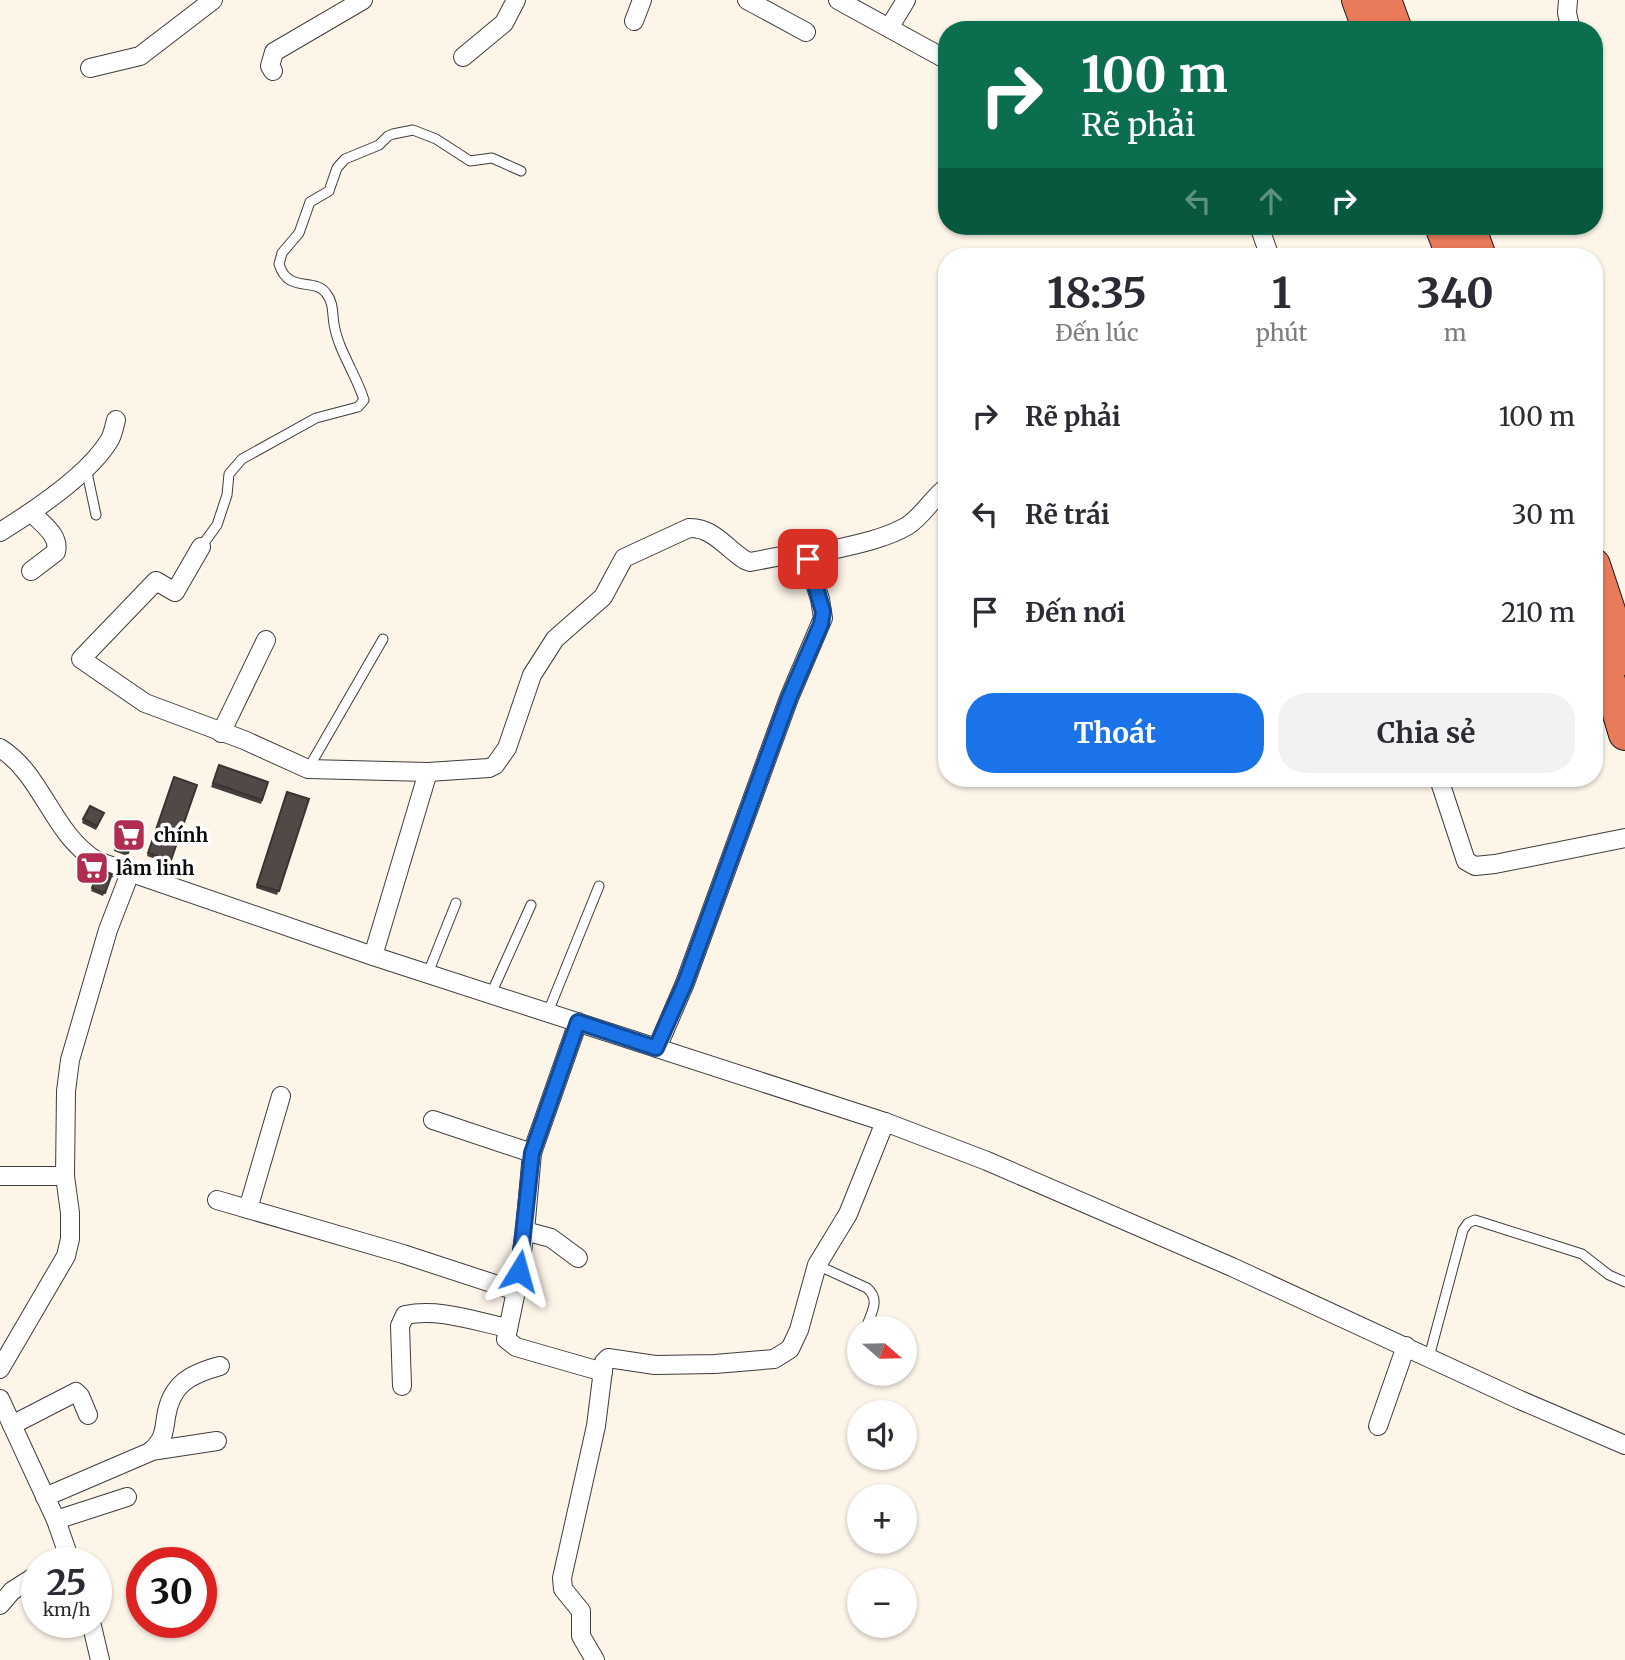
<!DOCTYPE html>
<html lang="vi">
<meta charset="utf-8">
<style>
:root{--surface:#fff;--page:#f2f2f3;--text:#2b2b33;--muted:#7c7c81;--accent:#1a73e8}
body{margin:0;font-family:Merriweather,serif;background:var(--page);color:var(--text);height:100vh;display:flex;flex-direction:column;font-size:26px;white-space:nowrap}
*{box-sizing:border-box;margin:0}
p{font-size:23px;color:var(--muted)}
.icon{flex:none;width:38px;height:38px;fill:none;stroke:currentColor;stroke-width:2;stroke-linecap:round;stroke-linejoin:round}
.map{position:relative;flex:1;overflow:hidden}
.side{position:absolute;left:938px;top:248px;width:665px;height:539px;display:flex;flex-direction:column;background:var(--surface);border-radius:28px;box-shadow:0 2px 5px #0004}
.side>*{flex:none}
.top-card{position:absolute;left:938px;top:21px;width:665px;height:214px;border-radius:28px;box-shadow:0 2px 5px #0004;background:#0b6e4f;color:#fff;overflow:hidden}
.needle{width:46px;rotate:110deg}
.fabs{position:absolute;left:847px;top:1316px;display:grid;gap:14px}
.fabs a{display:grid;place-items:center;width:70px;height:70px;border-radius:50%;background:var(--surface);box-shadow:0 2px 5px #0004;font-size:35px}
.speed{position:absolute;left:21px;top:1547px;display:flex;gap:14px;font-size:35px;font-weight:700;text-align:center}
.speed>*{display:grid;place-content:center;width:91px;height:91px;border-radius:50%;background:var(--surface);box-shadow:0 2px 5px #0004;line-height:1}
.speed small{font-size:18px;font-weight:400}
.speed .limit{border:10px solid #d22;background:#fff;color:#111}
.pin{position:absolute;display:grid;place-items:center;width:60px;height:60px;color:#fff;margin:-30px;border-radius:14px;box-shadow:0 4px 10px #0006}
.me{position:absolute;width:77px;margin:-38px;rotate:8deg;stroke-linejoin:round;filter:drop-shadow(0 0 5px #0008)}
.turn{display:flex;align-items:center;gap:24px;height:147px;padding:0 28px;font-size:32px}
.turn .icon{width:91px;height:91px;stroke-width:2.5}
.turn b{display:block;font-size:49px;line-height:60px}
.lanes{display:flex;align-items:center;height:66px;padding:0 28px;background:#0003;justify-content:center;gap:35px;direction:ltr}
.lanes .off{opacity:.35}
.eta{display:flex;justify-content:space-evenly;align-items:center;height:119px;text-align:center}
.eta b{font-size:42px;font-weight:700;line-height:49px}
.button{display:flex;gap:14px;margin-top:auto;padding:14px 28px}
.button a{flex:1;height:80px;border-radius:28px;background:var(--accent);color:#fff;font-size:28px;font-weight:700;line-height:80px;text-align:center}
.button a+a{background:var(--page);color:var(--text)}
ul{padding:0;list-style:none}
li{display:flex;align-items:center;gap:21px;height:98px;padding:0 28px}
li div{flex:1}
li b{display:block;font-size:26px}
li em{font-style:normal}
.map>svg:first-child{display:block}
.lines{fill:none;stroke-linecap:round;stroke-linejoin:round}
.lane-casing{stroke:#3d3d3d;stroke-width:11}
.street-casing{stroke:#3d3d3d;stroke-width:20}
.highway-casing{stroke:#1b1b1b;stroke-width:34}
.lane{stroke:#fff;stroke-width:9}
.street{stroke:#fff;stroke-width:18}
.highway{stroke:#ea7b5a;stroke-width:32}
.wall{fill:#473f3d}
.building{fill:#524947;stroke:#393332;stroke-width:2}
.route-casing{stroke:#114b97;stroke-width:18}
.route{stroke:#1a73e8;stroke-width:12}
.labels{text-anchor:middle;stroke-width:7;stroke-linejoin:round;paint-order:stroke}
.poi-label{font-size:19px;font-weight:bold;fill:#0a0a0a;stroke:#fff;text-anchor:start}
</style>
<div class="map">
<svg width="1625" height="1660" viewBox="0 0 1625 1660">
<rect width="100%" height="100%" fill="#fef5e9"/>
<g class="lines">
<defs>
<g id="lane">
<polyline points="86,468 96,515"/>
<path d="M201,547L217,525L227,495L229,474L242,459L316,418L358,407L364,400C356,374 338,350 334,324C332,313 334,303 326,293C314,277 288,294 279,264L282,253L299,233L310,202L329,191L337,168L345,159L379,145L388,136L393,134L413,130L436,139L470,161L492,158L521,171"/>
<polyline points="308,769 383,639"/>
<polyline points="428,973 456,903"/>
<polyline points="491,994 531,905"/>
<polyline points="548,1012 599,886"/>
<path d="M817,1265L867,1288C881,1300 871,1313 866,1328"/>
<polyline points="1429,1357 1463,1230 1468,1223 1475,1220 1582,1254 1609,1275 1625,1282"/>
</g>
<g id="street">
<polyline points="747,0 806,32"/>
<polyline points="838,0 947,60"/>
<polyline points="1568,0 1567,13 1571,30"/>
<polyline points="634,21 642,0"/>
<polyline points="889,28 906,0"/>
<polyline points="463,57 504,23 516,0"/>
<polyline points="90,68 140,56 213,0"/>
<polyline points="273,71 270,66 274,52 363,0"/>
<polyline points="1259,226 1270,257"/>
<path d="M0,532C34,511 88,475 109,441C113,435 114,427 116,420"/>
<path d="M201,547L175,592L156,581L81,659L145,703L244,740L308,769L428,772L489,768L495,765L507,748L532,675L555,639L603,597L624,558L689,528C713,527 727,549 745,560L750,562L797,553L806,556L820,599L823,618L789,698L685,983L657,1048"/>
<path d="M806,556C836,548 880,542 907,526C923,516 932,498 947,487"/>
<path d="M31,571L56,552C60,535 42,524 32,513"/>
<polyline points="221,733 266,640"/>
<path d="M0,748C43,775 52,834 97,861L373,956L885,1122L987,1161L1232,1267L1520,1400L1625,1445"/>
<polyline points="1439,779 1466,861 1475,866 1495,864 1625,838"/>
<polyline points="373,956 428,772"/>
<polyline points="578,1022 532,1153 525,1231 516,1291 506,1339 516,1347 603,1372"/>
<polyline points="433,1120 532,1153"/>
<polyline points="0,1176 65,1176"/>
<polyline points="217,1200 403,1254 516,1291"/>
<polyline points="248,1209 281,1096"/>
<polyline points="525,1231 551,1238 578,1258"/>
<polyline points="0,1369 66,1256 70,1239 70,1213 65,1176 66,1091 70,1060 108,930 130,873"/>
<path d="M402,1386L400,1326L405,1315C439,1308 474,1321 508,1328"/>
<polyline points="0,1399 56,1520 71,1563"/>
<polyline points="12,1425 76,1392 80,1396 88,1415"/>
<polyline points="1378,1426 1406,1346"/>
<polyline points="151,1451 217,1441"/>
<path d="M45,1497L150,1452C163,1441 164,1433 166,1417C171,1384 190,1374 220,1366"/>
<polyline points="56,1520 127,1497"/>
<polyline points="0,1605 12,1591 37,1575"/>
<polyline points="91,1622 100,1660"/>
<polyline points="595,1660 581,1636 581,1611 563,1589 562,1578 596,1426 604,1362 608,1358 655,1365 715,1364 774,1359 790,1349 799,1330 817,1265 848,1214 885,1122"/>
</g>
<g id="highway">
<polyline points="1358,0 1369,30"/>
<polyline points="1385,0 1396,30"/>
<polyline points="1441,226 1453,257"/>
<polyline points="1469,226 1480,257"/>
<polyline points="1594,565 1625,659"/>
<polyline points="1594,631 1625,734"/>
</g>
</defs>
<use href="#lane" class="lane-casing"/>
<use href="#street" class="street-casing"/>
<use href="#highway" class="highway-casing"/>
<use href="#lane" class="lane"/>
<use href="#street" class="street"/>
<use href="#highway" class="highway"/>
</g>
<g class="wall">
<polygon points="219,765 268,782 261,804 211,787"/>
<polygon points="174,777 197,785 170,864 147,856"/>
<polygon points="287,792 309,799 277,895 256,888"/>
<polygon points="104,813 96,830 82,823 83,819"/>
<polygon points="124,824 138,830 127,856 114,851"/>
<polygon points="99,869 112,874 103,896 91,891"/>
</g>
<g class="building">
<polygon points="219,765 268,782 262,800 213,783"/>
<polygon points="174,777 197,785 171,860 148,853"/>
<polygon points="287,792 309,799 279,891 257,885"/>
<polygon points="90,806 104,813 97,826 83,819"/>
<polygon points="124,824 138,830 128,853 115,848"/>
<polygon points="99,869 112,874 105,893 92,888"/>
</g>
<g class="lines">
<defs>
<polyline id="route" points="519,1271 532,1153 578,1022 656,1048 685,983 789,698 821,624 823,612 808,559"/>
</defs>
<use href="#route" class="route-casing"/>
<use href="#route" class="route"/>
</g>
<defs>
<symbol id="supermarket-square" viewBox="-11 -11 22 22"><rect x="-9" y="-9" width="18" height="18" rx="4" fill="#b02d51" stroke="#fff"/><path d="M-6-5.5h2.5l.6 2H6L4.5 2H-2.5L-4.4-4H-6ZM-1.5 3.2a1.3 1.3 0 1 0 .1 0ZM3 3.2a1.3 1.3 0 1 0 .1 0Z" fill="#fff"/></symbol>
</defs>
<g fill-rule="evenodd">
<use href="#supermarket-square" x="110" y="816" width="38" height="38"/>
<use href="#supermarket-square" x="73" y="849" width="38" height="38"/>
</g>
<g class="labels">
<g class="poi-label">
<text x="154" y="842">chính</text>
<text x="116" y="875">lâm linh</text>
</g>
</g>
</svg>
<div class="fabs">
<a><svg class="needle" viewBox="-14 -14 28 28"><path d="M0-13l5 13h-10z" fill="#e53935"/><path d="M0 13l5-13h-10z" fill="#7c7c81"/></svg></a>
<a><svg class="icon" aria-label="sound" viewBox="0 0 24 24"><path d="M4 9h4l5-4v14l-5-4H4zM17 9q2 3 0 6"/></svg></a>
<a>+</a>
<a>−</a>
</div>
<div class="speed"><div>25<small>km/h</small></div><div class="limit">30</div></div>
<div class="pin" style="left:808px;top:559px;background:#d93025"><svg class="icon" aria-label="arrive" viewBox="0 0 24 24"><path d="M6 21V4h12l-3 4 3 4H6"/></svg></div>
<svg class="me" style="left:519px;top:1271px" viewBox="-20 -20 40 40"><path d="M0-17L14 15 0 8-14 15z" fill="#1a73e8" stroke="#fff" stroke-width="4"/></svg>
<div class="top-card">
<div class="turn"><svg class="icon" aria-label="right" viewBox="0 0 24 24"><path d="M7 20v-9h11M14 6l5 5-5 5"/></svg><div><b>100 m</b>Rẽ phải</div></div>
<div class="lanes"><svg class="icon off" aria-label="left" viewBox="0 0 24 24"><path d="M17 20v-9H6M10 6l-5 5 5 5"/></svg><svg class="icon off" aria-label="ahead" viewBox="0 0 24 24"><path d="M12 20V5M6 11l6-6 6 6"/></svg><svg class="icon" aria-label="right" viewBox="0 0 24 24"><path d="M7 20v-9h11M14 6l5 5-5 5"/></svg></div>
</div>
<section class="side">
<div class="eta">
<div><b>18:35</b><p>Đến lúc</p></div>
<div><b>1</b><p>phút</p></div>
<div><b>340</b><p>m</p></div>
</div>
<ul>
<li><svg class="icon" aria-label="right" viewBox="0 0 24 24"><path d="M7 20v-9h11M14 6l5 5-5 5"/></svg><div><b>Rẽ phải</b></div><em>100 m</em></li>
<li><svg class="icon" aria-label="left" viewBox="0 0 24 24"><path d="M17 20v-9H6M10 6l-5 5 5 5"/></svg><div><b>Rẽ trái</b></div><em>30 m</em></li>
<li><svg class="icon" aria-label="arrive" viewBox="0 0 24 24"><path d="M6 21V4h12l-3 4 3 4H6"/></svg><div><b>Đến nơi</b></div><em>210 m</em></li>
</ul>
<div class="button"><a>Thoát</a><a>Chia sẻ</a></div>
</section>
</div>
